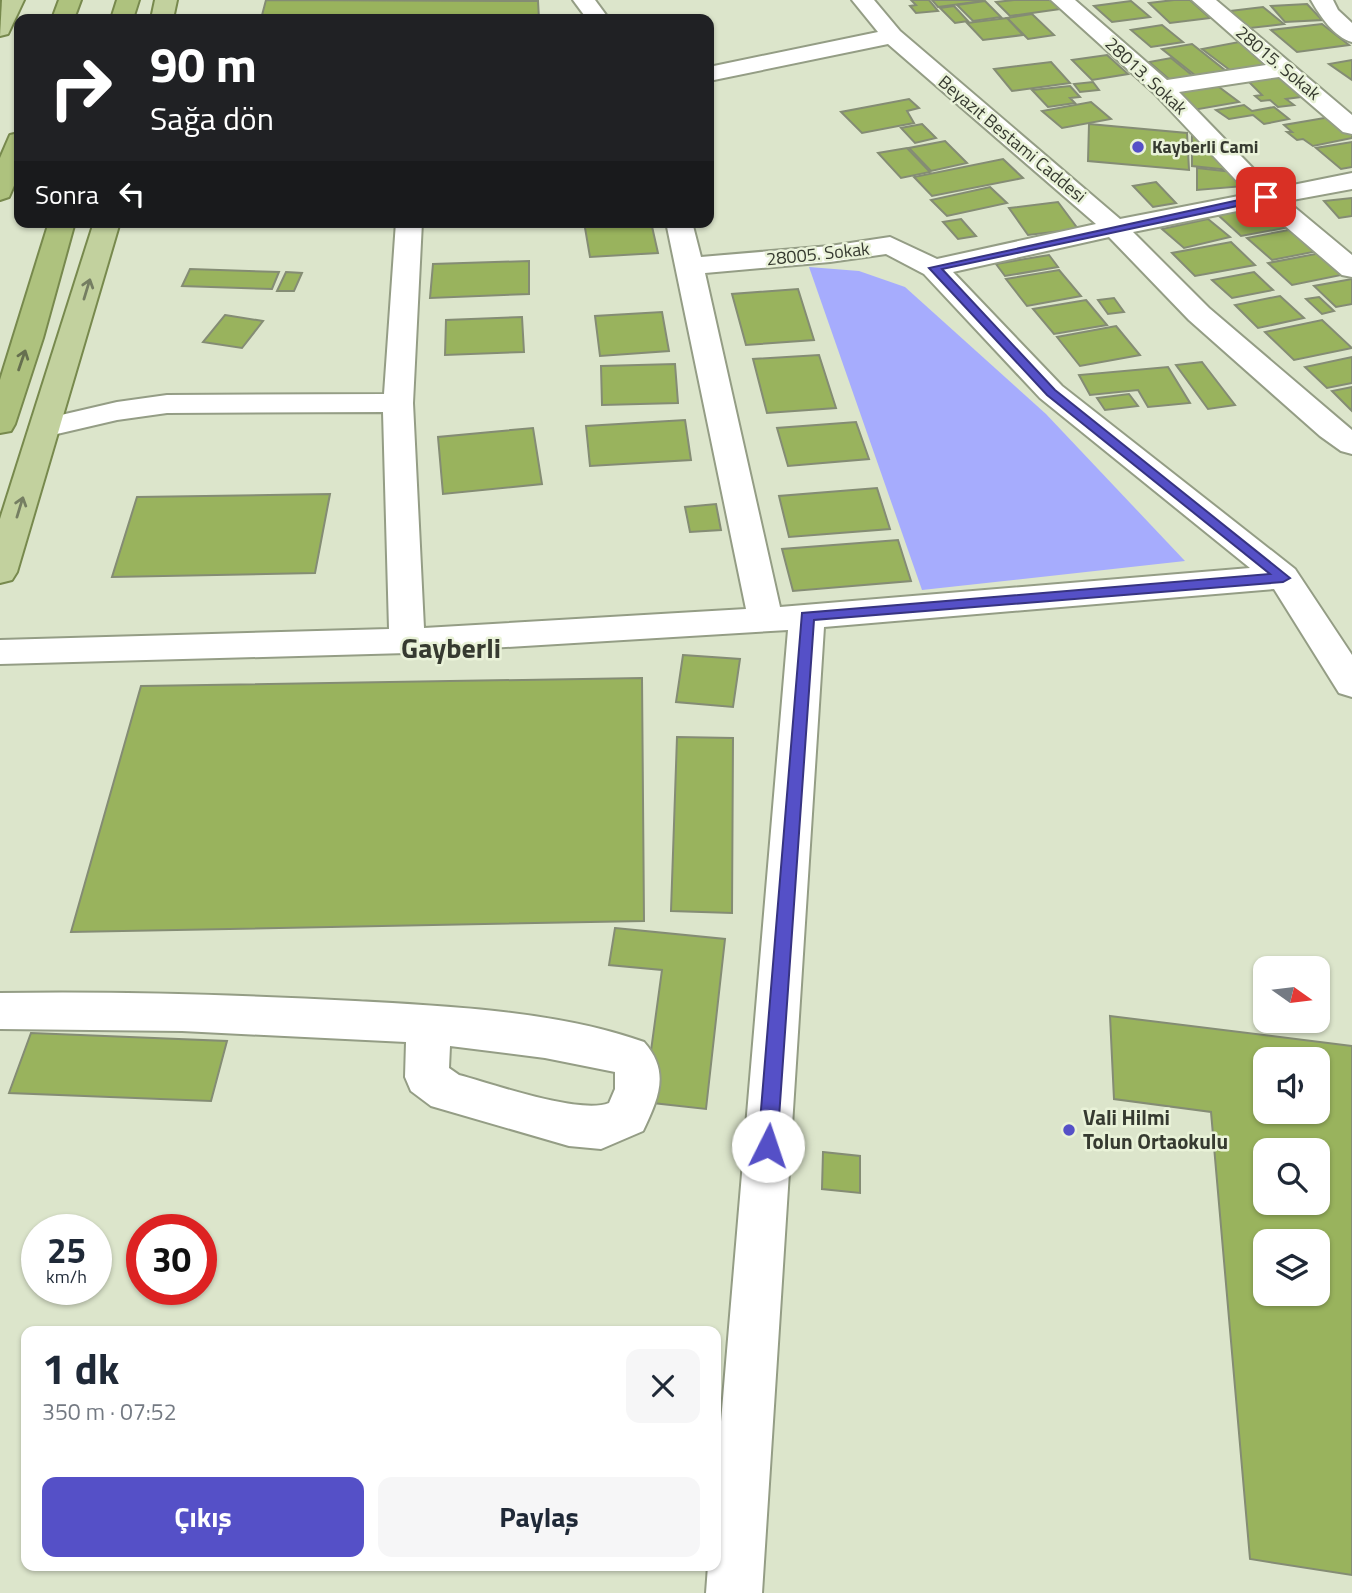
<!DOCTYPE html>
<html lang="tr">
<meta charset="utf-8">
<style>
:root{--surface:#fff;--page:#f6f6f7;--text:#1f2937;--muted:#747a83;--accent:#5550c7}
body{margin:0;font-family:"Titillium Web",sans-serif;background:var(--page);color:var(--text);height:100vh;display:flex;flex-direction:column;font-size:26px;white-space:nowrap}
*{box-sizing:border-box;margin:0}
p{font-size:23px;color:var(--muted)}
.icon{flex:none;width:38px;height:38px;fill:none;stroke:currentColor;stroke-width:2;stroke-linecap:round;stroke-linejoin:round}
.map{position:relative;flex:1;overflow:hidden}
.details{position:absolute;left:21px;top:1326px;width:700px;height:245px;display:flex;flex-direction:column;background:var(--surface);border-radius:14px;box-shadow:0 2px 5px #0004}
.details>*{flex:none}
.top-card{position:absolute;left:14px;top:14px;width:700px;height:214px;border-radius:14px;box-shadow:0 2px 5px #0004;background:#202124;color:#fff;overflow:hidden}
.needle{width:46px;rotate:104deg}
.fabs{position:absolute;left:1253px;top:956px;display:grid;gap:14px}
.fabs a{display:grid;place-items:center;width:77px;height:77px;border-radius:14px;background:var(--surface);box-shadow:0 2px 5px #0004;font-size:35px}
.speed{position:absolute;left:21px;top:1214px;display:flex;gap:14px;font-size:35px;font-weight:700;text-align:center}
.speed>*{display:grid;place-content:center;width:91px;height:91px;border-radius:50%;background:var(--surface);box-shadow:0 2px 5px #0004;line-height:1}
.speed small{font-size:18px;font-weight:400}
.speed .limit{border:10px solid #d22;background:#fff;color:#111}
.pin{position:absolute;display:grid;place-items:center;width:60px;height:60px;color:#fff;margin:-30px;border-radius:14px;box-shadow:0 4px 10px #0006}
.me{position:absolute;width:77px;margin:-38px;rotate:4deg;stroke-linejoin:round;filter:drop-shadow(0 0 5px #0008)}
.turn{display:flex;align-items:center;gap:24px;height:147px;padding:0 21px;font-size:32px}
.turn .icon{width:91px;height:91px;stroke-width:2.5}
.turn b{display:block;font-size:49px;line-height:60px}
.then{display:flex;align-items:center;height:66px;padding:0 21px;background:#0003;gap:14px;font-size:26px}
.round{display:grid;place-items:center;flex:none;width:74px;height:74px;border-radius:14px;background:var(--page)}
.headline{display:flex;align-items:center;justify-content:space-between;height:119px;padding:0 21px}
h1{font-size:42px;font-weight:700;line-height:52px}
.primary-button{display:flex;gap:14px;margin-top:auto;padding:14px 21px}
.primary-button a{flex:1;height:80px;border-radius:14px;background:var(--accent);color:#fff;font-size:28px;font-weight:700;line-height:80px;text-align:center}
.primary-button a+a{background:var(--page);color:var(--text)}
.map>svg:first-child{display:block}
.green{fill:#a6acfd}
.building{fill:#99b35d;stroke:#848c74;stroke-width:2;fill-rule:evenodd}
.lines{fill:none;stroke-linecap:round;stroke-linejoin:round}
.minor-casing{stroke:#949d85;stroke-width:4}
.primary-casing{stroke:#77894d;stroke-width:4}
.trunk-casing{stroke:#77894d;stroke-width:4}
.minor{fill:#fff;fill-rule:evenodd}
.primary{fill:#c2d19e;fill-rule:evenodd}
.trunk{fill:#aec27e;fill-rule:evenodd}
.oneway{stroke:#757e62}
.oneway2{stroke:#66704f}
.route{fill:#5550c7;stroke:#373481;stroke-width:2}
.poi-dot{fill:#5550c7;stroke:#e9f2d8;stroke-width:2.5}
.labels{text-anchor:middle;stroke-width:5;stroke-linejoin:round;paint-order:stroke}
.far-street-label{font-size:18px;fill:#363a30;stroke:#e9f2d8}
.far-poi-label{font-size:18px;font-weight:bold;fill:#363a30;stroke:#e9f2d8;text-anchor:start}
.poi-label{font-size:21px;font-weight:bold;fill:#363a30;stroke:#e9f2d8;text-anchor:start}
.district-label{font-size:28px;font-weight:bold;fill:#363a30;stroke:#e9f2d8}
</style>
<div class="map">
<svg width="1352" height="1593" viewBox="0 0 1352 1593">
<rect width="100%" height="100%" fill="#dce5cb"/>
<polygon class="green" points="809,267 859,271 905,287 1046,414 1185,561 922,590"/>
<g class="building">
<polygon points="266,0 538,1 539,19 261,19"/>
<polygon points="911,0 929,0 938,11 916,13 910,6 916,5"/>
<polygon points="932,0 982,0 983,1 938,7"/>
<polygon points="1014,0 1050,0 1060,9 1010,16 996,2"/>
<polygon points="1174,0 1190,0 1210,18 1170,23 1149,3"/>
<polygon points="985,1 1001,17 973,21 957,5"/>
<polygon points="1131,1 1150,17 1112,22 1094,6"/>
<polygon points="1307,4 1322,20 1285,22 1271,6"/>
<polygon points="954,6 968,21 955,23 940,8"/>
<polygon points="1263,7 1284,24 1250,28 1230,11"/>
<polygon points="1032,14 1054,35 1028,39 1007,18"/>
<polygon points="1007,18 1023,35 983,40 967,23"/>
<polygon points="1322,24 1349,45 1297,52 1271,30"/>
<polygon points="1162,25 1183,42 1151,47 1131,30"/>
<polygon points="1239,42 1271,68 1235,74 1202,49"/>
<polygon points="1192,44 1226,71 1196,76 1162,49"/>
<polygon points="1107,55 1128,74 1092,80 1072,60"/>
<polygon points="1171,58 1193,76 1170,80 1149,62"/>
<polygon points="1352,60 1352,80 1329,64"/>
<polygon points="1051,62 1070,83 1012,91 994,69"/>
<polygon points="1279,77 1301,97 1286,99 1294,105 1278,107 1270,100 1261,101 1255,96 1262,95 1248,81"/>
<polygon points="1093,82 1099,90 1080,92 1074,84"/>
<polygon points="1215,84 1239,102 1193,110 1170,91"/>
<polygon points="1070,86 1080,97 1070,98 1075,103 1048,107 1032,90"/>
<polygon points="909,99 919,108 907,111 914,123 862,133 841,112"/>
<polygon points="1091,102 1111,119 1062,128 1042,111"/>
<polygon points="1244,105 1252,111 1274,107 1289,119 1264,124 1253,115 1229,119 1216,110"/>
<polygon points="1330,117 1352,134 1352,138 1313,146 1303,139 1297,140 1287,132 1292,132 1284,125"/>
<polygon points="922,124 936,138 915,143 901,128"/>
<polygon points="1089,124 1187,133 1189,170 1088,161"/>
<polygon points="1192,133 1230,170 1192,166"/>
<polygon points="945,141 967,163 931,171 909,148"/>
<polygon points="1352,142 1352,167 1341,169 1316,148"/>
<polygon points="907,148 930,172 901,178 878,153"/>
<polygon points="1003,159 1023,178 932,196 914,177"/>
<polygon points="1197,168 1233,172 1245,186 1197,190"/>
<polygon points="1156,182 1176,203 1153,207 1133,186"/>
<polygon points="990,187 1007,203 947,216 931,200"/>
<polygon points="1352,198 1352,216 1339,218 1324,201"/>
<polygon points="1058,202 1078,229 1028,235 1009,208"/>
<polygon points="1266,205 1290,227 1241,236 1217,214"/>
<polygon points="961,219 976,236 958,239 943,222"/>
<polygon points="1208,219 1230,237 1184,248 1162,229"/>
<polygon points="584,222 651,222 658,253 590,257"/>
<polygon points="1294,229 1318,251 1272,260 1247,238"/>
<polygon points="1231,242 1255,265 1195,276 1172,253"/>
<polygon points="1326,252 1351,273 1292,285 1268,263"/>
<polygon points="1049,255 1058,267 1005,276 996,264"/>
<polygon points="529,261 529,294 430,298 433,264"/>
<polygon points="190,269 279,272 272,289 182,286"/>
<polygon points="1059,270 1081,296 1027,306 1006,279"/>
<polygon points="286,272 302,273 294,291 277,291"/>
<polygon points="1254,272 1273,290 1232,298 1212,280"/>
<polygon points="1352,279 1352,304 1336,307 1314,286"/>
<polygon points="798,289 814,340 746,345 732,294"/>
<polygon points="1280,296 1304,318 1258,328 1235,305"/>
<polygon points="1319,297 1334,311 1322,314 1306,299"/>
<polygon points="1114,298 1124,312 1108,314 1098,300"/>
<polygon points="1086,300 1107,325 1054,334 1033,309"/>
<polygon points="662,312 669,351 600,356 595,316"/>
<polygon points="225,315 263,321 242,348 203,342"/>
<polygon points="522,317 524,352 445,355 446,320"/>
<polygon points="1322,320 1352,348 1294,360 1265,332"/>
<polygon points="1116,326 1140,355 1080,366 1057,337"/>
<polygon points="819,355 836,408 767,413 753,359"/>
<polygon points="1352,357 1352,383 1327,388 1305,367"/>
<polygon points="1202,362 1235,405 1208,409 1176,365"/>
<polygon points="675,364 678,403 602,405 601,366"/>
<polygon points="1168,367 1190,403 1148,407 1138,390 1090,395 1079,375"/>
<polygon points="1352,387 1352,411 1332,391"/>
<polygon points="1129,394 1138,406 1105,410 1097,398"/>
<polygon points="685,420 691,460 590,466 586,426"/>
<polygon points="856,422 869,459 788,466 777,428"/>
<polygon points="533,428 542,484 443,494 438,437"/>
<polygon points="877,488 890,529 789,537 779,496"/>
<polygon points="330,494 315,573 112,577 137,497"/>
<polygon points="716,504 721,530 690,532 685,507"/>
<polygon points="898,540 911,581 793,591 782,549"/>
<polygon points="683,655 740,659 733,707 676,702"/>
<polygon points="642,678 644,921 71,932 141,686"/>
<polygon points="677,737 733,738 732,913 671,911"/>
<polygon points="615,928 725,939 706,1109 644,1102 662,970 609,965"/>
<path d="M1110,1016L1352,1046V1575L1250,1559L1211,1112L1114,1099ZM1265,1059H1318V1111H1265ZM1265,1150H1318V1202H1265ZM1265,1241H1318V1293H1265Z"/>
<polygon points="31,1033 227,1041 211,1101 9,1093"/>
<polygon points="823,1152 860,1156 860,1193 822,1189"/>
</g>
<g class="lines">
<defs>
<g id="minor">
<polygon points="573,0 595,0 609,19 587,19"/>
<path d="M852,0H874L900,31L1120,219L1249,194L1154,93L1051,0H1075L1167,80L1266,65L1192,0H1216L1352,115V134L1343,132L1279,77L1179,92L1273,189L1352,173V189L1287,201L1352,255V277L1342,275L1262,206L1133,232L1209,308L1352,430V454L1341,451L1320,436L1189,320L1109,237L953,272L1062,386L1295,569L1352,655V697L1339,693L1274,589L824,627L762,1593H706L708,1566H716V1481L788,630L407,653L0,664V640L389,629L383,412L167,413L117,420L44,437L33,435L29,428L33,421L44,419L117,402L167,395L384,394L396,222H422L413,403L424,628L746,609L666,222H692L701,257L830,246L890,237L937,259L1096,224L888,44L709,81V67L878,32ZM886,254L924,274L1040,398L1250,568L780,607L705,273L830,262Z"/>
<path d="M1311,0H1333L1338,10L1352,23V42C1334,37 1320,16 1311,0Z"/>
<path d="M0,993C118,991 237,995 355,1001C446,1006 558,1011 644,1042C671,1072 658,1099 643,1131L601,1149L569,1146L431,1106L411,1091L405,1077L406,1042L182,1031L0,1029ZM450,1046L545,1058L615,1072V1089L609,1103C580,1115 493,1084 459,1075L449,1068Z"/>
</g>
<g id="primary">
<polygon points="2,0 24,0 8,34 0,36"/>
<polygon points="155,0 177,0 173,19 151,19"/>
<polygon points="94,222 120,222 17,572 12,580 0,583 0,519"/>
</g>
<g id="trunk">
<polygon points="59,0 81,0 74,19 52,19"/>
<polygon points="117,0 139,0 133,19 111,19"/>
<polygon points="19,133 19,174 9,197 0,200 0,158 10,135"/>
<polygon points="49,222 75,222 43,338 15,424 11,431 0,433 0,380"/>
</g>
</defs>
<use href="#minor" class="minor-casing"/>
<use href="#primary" class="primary-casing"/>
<use href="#trunk" class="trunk-casing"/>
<use href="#minor" class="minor"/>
<use href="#primary" class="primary"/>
<use href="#trunk" class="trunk"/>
</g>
<defs><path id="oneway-shaft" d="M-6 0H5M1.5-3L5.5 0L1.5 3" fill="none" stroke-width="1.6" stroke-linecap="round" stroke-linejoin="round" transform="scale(1.75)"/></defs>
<g class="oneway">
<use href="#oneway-shaft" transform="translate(87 289) rotate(-73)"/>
<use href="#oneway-shaft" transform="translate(20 507) rotate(-73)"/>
</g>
<use class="oneway2" href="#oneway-shaft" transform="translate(22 360) rotate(-71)"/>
<polygon class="route" points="1266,194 1272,197 1270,199 942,269 1055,390 1290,578 1283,582 814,620 777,1146 774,1153 768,1155 761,1153 758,1146 802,613 1270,574 1047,395 929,268"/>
<g class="poi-dot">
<circle cx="1138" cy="147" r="7"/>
<circle cx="1069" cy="1130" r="7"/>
</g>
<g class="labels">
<g class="far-street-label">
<text transform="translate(1278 63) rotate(40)" y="6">28015. Sokak</text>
<text transform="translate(1146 76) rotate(43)" y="6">28013. Sokak</text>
<text transform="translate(1012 139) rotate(40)" y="6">Beyazıt Bestami Caddesi</text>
<text transform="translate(818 254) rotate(-6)" y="6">28005. Sokak</text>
</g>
<g class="far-poi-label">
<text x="1152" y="153">Kayberli Cami</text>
</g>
<g class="poi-label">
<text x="1083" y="1125">Vali Hilmi<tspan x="1083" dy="24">Tolun Ortaokulu</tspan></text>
</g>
<g class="district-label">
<text x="451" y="658">Gayberli</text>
</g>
</g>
</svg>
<div class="fabs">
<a><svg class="needle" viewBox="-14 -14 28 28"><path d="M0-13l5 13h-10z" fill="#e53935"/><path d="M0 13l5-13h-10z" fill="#747a83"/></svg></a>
<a><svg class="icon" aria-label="sound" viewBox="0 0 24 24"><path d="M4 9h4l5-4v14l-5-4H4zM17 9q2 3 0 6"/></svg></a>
<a><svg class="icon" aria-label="search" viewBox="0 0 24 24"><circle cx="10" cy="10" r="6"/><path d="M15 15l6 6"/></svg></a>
<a><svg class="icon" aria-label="layers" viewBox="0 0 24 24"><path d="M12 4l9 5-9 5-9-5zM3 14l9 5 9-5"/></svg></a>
</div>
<div class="speed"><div>25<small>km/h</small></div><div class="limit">30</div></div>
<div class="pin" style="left:1266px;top:197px;background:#d93025"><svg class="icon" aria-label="arrive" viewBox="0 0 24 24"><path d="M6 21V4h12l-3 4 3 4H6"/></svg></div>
<svg class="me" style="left:768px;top:1146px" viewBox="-20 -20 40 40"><circle r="19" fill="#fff"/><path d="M0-13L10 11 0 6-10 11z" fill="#5550c7"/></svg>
<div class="top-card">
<div class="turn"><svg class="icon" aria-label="right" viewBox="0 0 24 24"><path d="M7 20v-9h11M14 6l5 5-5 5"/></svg><div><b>90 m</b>Sağa dön</div></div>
<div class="then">Sonra<svg class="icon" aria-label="left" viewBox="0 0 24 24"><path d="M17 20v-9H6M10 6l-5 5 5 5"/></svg></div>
</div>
<section class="details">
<div class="headline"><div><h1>1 dk</h1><p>350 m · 07:52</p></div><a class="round"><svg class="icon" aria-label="close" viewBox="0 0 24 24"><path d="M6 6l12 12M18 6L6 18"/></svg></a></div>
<div class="primary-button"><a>Çıkış</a><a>Paylaş</a></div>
</section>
</div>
